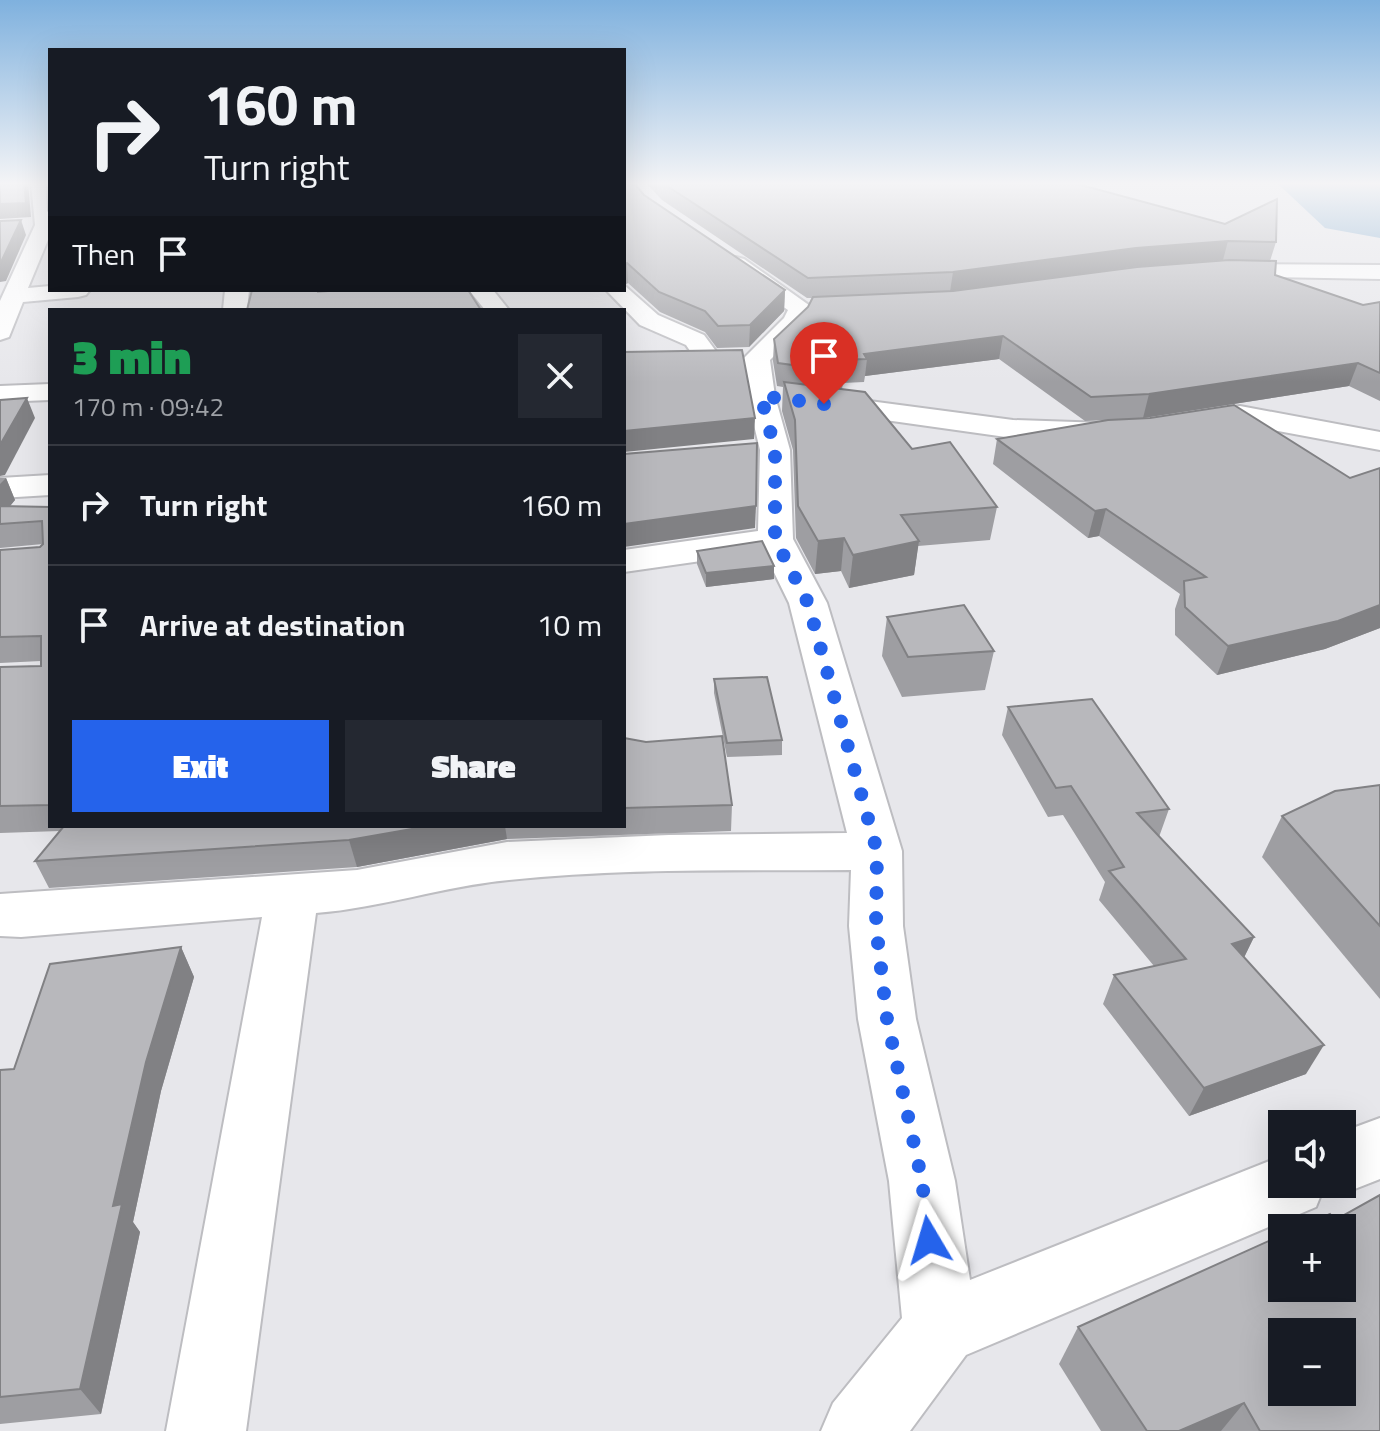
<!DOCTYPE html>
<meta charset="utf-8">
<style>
:root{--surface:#171b24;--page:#242831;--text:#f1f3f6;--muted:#9ea1a6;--line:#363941;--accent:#2563eb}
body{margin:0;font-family:"Titillium Web",sans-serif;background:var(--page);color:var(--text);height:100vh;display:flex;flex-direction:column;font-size:30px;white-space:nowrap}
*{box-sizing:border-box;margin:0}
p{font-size:26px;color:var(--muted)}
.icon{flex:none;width:44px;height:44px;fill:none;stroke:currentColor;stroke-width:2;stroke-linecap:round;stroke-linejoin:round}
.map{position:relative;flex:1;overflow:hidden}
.panel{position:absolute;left:48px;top:308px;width:578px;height:520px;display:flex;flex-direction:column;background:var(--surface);border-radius:0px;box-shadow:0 8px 32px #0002}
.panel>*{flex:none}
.hud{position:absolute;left:48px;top:48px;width:578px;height:244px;border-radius:0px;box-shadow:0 8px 32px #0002;background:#171b24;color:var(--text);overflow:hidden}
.fabs{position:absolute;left:1268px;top:1110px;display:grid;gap:16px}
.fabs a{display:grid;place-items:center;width:88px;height:88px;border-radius:0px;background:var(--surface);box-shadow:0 8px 32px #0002;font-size:40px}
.pin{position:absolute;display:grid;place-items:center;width:68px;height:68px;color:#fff;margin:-82px -34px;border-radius:50% 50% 50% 0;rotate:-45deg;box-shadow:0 0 8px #0007}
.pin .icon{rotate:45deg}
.me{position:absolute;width:88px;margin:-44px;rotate:353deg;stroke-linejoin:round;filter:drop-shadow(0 0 6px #0008)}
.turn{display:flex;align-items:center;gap:28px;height:168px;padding:0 24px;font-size:36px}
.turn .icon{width:104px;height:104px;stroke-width:2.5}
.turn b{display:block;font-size:56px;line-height:68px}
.then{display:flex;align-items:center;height:76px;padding:0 24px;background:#0003;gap:16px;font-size:30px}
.round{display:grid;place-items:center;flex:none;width:84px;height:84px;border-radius:0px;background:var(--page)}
.overview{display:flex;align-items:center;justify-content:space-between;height:136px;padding:0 24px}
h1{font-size:48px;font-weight:800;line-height:60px;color:#1e9e55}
.cta{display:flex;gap:16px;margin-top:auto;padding:16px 24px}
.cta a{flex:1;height:92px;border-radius:0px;background:var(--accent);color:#fff;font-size:32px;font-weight:800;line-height:92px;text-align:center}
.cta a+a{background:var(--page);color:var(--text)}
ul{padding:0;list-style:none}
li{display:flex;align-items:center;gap:24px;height:120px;padding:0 24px;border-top:2px solid var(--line)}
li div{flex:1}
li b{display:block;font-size:30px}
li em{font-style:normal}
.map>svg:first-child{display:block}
.water{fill:#83add0}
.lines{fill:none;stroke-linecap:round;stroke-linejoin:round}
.minor-casing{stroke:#bdbdc1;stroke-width:4}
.minor{fill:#fff;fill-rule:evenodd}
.wall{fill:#9e9ea2}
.shaded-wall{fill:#818184}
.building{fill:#b8b8bc;stroke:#818184;stroke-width:2;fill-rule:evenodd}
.route{stroke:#2563eb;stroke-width:14;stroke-dasharray:0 25.2}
</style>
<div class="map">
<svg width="1380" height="1431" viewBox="0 0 1380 1431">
<rect width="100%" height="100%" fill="#e7e7eb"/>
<polygon class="water" points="1276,182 1380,182 1380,238 1325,228"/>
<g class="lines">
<defs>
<g id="minor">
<polygon points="31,182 49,182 50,235 28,288 50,286 50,290 90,290 86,295 78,297 23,302 9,337 0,340 0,301 35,225"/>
<path d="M736,257L744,259L813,308L804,326L770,360L775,396L790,450L793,539L827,603L902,851L903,926L916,1019L955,1181L970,1280L1282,1156V1184H1342V1132L1380,1118V1179L1342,1194L1324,1187L1316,1207L966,1355L910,1431H821L833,1403L902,1318L889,1181L858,1019L849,926L851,870C737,871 622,868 509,880C444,886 381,908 316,913L246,1431H166L262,917L21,937L0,936V894L357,870L507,842L669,835L847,833L789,603L764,552L624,572V550L758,531L760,450L747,396L744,358L784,318L788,310L728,269L725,264L728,259Z"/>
<polygon points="1217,264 1380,265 1380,279 1209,276 1206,271 1209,266"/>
<polygon points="624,285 658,315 704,335 721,358 717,364 699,364 686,345 640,325 606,290 624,290"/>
<polygon points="225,290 249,290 247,310 223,310"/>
<polygon points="469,290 493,290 509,310 485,310"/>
<polygon points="50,384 50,400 0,402 0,386"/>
<polygon points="824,395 1013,420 1105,423 1116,426 1120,432 1116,438 1105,441 1013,438 814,410 810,404 814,398"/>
<polygon points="1240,406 1380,432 1380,450 1240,424 1193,430 1183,427 1178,421 1183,415"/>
<polygon points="50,475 50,495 0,498 0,478"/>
</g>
</defs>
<use href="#minor" class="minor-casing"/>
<use href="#minor" class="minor"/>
</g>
<g class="wall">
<polygon points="624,182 785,290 784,311 749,347 717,348 705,332 660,312 628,283 624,285"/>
<polygon points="645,182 1070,182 1276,242 1270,261 1223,260 1132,267 1011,284 1275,275 1363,305 1380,302 1380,401 1349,386 1144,418 1350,478 1380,468 1380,628 1325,649 1217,675 1175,635 1175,609 1180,594 1099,536 1088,538 993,464 997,439 1106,420 1085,421 999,359 865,376 864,382 843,383 842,389 912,449 997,507 990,540 918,546 914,575 849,588 841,571 815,574 796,538 793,450 782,411 783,387 777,386 773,361 774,339 808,307 813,298 807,298 662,200"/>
<polygon points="0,478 6,478 15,500 10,506 50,507 50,826 624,826 624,738 732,805 731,831 507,839 357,867 49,888 35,861 60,831 0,833 0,667 41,666 41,661 0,663 0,550 40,547 43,544 0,548"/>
<polygon points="697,551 774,579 706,587 697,564"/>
<polygon points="887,617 994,651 985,690 902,697 882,656"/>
<polygon points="714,679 782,740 782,755 727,757 714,693"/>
<polygon points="1008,707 1169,809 1159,837 1254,937 1244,957 1306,1074 1189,1116 1103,1004 1114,975 1154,966 1099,900 1105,882 1063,815 1048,817 1002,735"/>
<polygon points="1380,785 1380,999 1262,857 1282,816"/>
<polygon points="181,947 194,977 161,1091 133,1222 140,1232 101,1414 0,1424 0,1070 14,1069"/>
<polygon points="1335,1220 1380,1431 1101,1431 1059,1364 1078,1327"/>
</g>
<g class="shaded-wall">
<polygon points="24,182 28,182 31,217 0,219 0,204"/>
<polygon points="21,220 26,235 6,281 0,282 0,264"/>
<polygon points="1228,241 1223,260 1132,267 950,292 953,272 1136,248"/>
<polygon points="627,263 628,283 624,285 624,265"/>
<polygon points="785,290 784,311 749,347 750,325"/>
<polygon points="1003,336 999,359 865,376 867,359 864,354"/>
<polygon points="1358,363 1349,386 1143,418 1149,394"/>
<polygon points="27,398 35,418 5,475 0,476 0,445"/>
<polygon points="755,418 754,439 624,452 624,431"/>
<polygon points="6,478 15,500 0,518 0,484"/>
<polygon points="756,506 755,528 624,547 624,524"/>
<polygon points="1106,509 1099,536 1088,538 1095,511"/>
<polygon points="844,538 841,571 815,574 818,541"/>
<polygon points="919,541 914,575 849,588 853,555"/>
<polygon points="774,566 774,579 706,587 706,573"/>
<polygon points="1380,605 1380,628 1325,649 1217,675 1228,646"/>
<polygon points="429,826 505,826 507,839 357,867 349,840"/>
<polygon points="1254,937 1240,966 1232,944"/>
<polygon points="181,947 194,977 161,1091 133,1222 140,1232 101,1414 80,1389 113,1206 146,1062"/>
<polygon points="1324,1045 1306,1074 1189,1116 1204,1088"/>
<polygon points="1244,1403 1221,1431 1179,1431"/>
</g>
<g class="building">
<polygon points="0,182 24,182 26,203 0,204"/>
<polygon points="47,182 50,182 50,206 48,209"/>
<polygon points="624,182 633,182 644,195 785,290 750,325 718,326 705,311 659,292 627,263 624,265"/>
<polygon points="661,182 1070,182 1225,224 1277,199 1276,242 1228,241 1136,248 953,272 808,278"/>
<polygon points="21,220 0,264 0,221"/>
<polygon points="1229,260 1276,261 1275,275 1363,305 1380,302 1380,373 1358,363 1149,394 1091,397 1003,336 864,354 867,359 835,360 844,372 778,363 774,339 808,307 813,297 953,291 1137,267"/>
<polygon points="252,290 318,290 318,292 341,290 468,290 481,310 247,310"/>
<polygon points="742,350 755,418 624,431 624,352"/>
<polygon points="784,382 865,392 912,449 950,442 997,507 901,515 919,541 853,555 844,538 818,541 798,506 795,420"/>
<polygon points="27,398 0,445 0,400"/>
<polygon points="1234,405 1350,478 1380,468 1380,605 1338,621 1228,646 1185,607 1184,581 1206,577 1106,509 1095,511 997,439 1108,420 1150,418"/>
<polygon points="757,443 756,506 624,524 624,454"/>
<polygon points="0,506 50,507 50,805 0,806 0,667 41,666 41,636 0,637 0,550 40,547 43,544 42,521 0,524"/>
<polygon points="762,541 774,566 706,573 697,551"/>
<polygon points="964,605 994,651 908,657 887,617"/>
<polygon points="767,677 782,740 727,743 714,679"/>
<polygon points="1092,699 1169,809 1137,813 1254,937 1232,944 1324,1045 1204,1088 1114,975 1186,959 1109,871 1124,867 1071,786 1056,788 1008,707"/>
<polygon points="722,736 732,805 624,808 624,738 646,742"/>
<polygon points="1380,785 1380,926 1282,816 1335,791"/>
<polygon points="64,826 429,826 349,840 35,861"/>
<polygon points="181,947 146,1062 113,1206 122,1204 80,1389 0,1397 0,1070 14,1069 50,964"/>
<path d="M1380,1195V1431H1260L1244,1403L1179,1431H1147L1078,1327L1282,1235V1288H1342V1228H1298L1330,1214L1335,1220ZM1282,1332H1342V1392H1282Z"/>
</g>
<linearGradient id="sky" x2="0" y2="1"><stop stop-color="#7fb1de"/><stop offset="0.48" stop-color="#f4f4f6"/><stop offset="1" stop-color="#f4f4f6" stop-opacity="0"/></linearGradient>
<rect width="1380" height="382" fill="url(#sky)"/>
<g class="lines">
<polyline class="route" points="824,404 761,396 775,450 775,539 808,603 877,851 876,926 887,1019 922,1181 929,1240"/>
</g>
</svg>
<div class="fabs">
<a><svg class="icon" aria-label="sound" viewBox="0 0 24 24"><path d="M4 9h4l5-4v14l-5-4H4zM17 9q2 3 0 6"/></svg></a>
<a>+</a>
<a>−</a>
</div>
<div class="pin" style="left:824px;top:404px;background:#d93025"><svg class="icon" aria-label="arrive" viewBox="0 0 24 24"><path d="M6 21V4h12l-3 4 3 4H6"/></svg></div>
<svg class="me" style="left:929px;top:1240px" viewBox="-20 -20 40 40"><path d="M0-17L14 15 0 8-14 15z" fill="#2563eb" stroke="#fff" stroke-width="4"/></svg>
<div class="hud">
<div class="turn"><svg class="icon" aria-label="right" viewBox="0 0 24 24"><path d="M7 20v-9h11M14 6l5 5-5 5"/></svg><div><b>160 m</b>Turn right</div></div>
<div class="then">Then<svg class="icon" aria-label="arrive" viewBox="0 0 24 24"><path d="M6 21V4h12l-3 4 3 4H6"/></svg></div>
</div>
<section class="panel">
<div class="overview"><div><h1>3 min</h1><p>170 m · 09:42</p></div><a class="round"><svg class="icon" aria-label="close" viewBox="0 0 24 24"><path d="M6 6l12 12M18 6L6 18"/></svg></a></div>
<ul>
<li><svg class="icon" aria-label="right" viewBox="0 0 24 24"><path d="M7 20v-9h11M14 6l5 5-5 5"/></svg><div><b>Turn right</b></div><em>160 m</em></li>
<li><svg class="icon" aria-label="arrive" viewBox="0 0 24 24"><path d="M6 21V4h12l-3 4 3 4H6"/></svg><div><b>Arrive at destination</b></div><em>10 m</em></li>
</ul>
<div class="cta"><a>Exit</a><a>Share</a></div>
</section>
</div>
